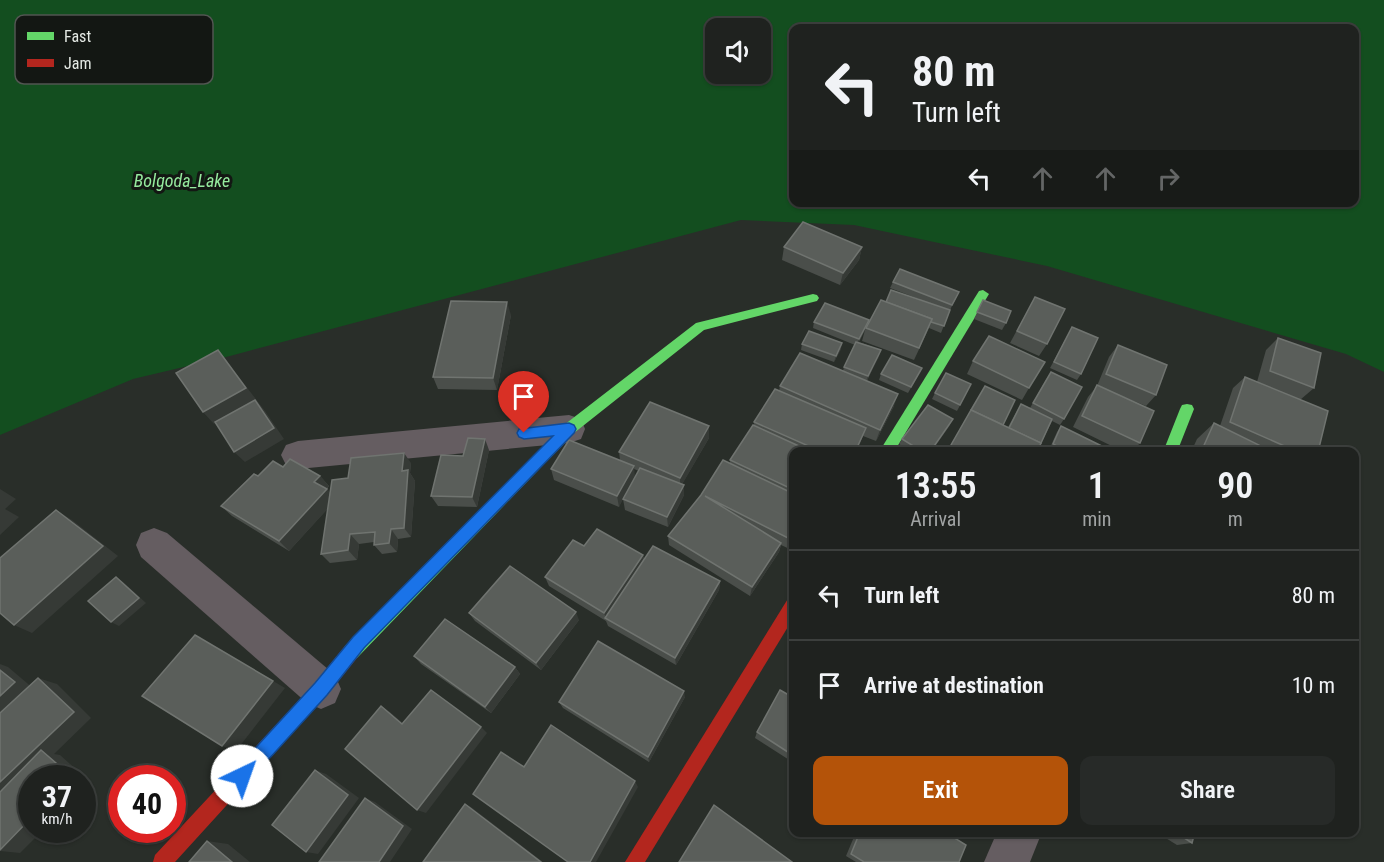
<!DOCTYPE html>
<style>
:root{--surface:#1f221f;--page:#272a28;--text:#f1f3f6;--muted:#a1a4a4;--line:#3c3f3d;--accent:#b45309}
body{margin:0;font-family:"Roboto Condensed",sans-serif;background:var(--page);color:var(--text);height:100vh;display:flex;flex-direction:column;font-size:22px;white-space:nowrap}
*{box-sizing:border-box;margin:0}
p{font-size:20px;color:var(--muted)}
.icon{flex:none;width:33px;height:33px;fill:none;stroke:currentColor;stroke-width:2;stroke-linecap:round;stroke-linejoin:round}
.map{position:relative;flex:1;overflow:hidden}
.drawer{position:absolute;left:789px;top:447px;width:570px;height:390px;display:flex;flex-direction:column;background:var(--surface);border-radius:12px;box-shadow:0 2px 4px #0004,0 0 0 2px var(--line)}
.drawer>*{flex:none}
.guide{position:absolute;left:789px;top:24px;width:570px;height:183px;border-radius:12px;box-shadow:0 2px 4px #0004,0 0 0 2px var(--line);background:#1f221f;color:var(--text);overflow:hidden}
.fabs{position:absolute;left:705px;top:18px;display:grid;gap:12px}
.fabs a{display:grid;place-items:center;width:66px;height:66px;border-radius:12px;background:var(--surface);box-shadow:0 2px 4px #0004,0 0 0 2px var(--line);font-size:30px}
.speed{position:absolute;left:18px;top:765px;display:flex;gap:12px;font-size:30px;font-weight:700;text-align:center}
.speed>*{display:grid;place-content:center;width:78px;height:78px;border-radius:50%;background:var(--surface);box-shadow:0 2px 4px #0004,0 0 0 2px var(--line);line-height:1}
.speed small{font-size:15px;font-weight:400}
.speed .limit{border:9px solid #d22;background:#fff;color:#111}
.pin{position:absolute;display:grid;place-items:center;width:51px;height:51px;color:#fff;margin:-62px -26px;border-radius:50% 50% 50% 0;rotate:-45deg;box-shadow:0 0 6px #0007}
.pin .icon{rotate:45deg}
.me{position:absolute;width:66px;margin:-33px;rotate:42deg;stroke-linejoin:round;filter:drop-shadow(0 0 4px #0008)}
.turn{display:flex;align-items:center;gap:21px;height:126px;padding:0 24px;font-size:27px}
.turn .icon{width:78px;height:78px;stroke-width:2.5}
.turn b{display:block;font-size:42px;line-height:51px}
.lanes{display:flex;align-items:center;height:57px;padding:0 24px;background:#0003;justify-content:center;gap:30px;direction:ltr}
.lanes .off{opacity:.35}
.eta{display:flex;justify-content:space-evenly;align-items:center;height:102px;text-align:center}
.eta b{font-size:36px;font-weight:600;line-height:42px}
.button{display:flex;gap:12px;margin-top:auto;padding:12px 24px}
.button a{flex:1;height:69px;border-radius:12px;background:var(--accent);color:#fff;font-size:24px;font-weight:600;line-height:69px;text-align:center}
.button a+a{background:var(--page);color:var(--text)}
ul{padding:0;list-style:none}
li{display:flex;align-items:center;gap:18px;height:90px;padding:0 24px;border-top:2px solid var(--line)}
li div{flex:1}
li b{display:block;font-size:22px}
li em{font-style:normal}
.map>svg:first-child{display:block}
.water{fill:#134e1f;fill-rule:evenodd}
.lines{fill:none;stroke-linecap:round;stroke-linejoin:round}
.street{fill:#655d61;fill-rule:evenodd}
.fast{fill:#63d668;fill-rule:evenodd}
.jam{fill:#b3261e;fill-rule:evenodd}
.wall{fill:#4a4e4a}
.shaded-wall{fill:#363a36}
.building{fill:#5a5e5a;stroke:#707470;stroke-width:1.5}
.route{fill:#1a73e8;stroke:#114b97;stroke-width:1.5}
.labels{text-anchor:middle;stroke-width:6;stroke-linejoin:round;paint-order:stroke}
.far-water-label{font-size:18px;font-style:italic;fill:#95ea9e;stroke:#131713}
.key{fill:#131713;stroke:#525652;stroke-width:1.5}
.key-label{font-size:16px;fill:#e4e9e4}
</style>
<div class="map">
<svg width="1384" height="862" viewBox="0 0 1384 862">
<rect width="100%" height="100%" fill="#292e29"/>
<path class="water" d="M0,0H1384V372L1346,354L1047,266L854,225L741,220L230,356L133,379L0,435ZM716,28H760V74H716ZM794,28H1354V202H794Z"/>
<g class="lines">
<g class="street">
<polygon points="569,415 581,419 585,429 581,439 569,443 298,469 286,465 281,455 286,445 298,441"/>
<polygon points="154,528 167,533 335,675 341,689 335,703 321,709 307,703 141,557 136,545 141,533"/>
<polygon points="997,832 1042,832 1030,862 984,862"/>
</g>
<g class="fast">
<polygon points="983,290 989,294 894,452 879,452 979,291"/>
<polygon points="813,294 817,295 819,298 817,301 704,330 574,433 357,658 351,660 345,658 343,652 345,646 564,425 696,323"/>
<polygon points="1187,404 1192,405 1194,409 1177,452 1163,452 1180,409 1182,405"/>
</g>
<g class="jam">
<polygon points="794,595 794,617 645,862 625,862 789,597"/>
<polygon points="351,644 357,646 359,652 357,658 327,695 175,862 153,862 155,855 315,683 345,646"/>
</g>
</g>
<g class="wall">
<polygon points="784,247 862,247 859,260 840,285 782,260"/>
<polygon points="893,282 956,298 950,310 941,333 929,328 914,360 862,341 865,330 859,342 881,350 867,381 894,406 876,441 863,436 856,452 794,452 794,551 781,545 779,552 750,596 669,545 668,536 730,464 730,460 754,425 754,422 779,391 780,386 843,371 844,367 855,345 813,328 814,322 869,320 868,325 886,302 919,299 890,288"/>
<polygon points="1035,297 1047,344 1039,356 1010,343"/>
<polygon points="983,300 1006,323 1002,330 974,319"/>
<polygon points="511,315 497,390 438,389 433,377"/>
<polygon points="1072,327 1081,374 1077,380 1050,368"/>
<polygon points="1278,338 1314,388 1300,400 1318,452 1191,452 1197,439 1214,423 1220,426 1233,388 1245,377 1257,382 1266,350"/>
<polygon points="802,344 841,349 834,362 801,350"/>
<polygon points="1118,345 1156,395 1146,406 1102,388 1140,443 1132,452 1124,452 1073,427 1088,397 1097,386 1109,357"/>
<polygon points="973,361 1029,388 1022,400 967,374"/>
<polygon points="922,368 908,393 879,380 881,374"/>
<polygon points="1047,378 1064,419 1060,425 1052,421 1037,452 947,452 985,386 1003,425 1008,427 1021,404 1030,408"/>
<polygon points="971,384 957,411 932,399 935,393"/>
<polygon points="950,425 931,452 911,452 899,444 902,439"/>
<polygon points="1061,426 1114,452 1052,452 1049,450 1057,432"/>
<polygon points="709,438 682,484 684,495 668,527 625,510 623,499 639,471 634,469 619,507 554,480 551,469 620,460 619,452"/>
<polygon points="489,450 477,507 438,506 431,496 463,456"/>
<polygon points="411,463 410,473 415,481 411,537 398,539 397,552 382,554 374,545 374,542 359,544 357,560 330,563 321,554 328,508 289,551 232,516 221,506 258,476 283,467 320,476 329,486 327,489 330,493 348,478"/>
<polygon points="584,546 643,555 644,560 720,581 719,590 676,665 608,626 606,621 549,586 545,577"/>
<polygon points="469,613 579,620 541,670 475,621"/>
<polygon points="414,656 515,667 520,674 491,713 421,664"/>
<polygon points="685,697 649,762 563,708 559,702"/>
<polygon points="794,698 794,763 755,738 757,732"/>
<polygon points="856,832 945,832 959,862 856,862 846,856"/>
<polygon points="1156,832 1195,832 1192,843 1177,845"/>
</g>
<g class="shaded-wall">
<polygon points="862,247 859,260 840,285 843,273"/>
<polygon points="507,302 511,315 497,390 493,378"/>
<polygon points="869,320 867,326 857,345 859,339"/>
<polygon points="842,343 841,349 834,362 836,356"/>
<polygon points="218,350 265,411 284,439 245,462 234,452 255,400 214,424 203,412"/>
<polygon points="881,350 879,357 866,382 868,376"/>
<polygon points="898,394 894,406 876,441 880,430"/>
<polygon points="953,419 950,425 931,452 930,452"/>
<polygon points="709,426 709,438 680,488 680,478"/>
<polygon points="485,439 489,450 477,507 472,497"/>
<polygon points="404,453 411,463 410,473 415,481 411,537 404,528 402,471"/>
<polygon points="634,466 635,477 619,507 617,496"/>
<polygon points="320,476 329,486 323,492 314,482"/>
<polygon points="684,485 684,495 668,527 667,517"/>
<polygon points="0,489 16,499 5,509 19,517 0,535"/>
<polygon points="327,489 336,500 289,551 279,541"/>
<polygon points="56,510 72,520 118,556 32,633 14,625"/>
<polygon points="391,529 398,539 397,552 389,543"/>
<polygon points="350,534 359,544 357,560 348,550"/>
<polygon points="781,543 779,552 750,596 752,587"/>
<polygon points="643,555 644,564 606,618 604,613"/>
<polygon points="116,577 123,582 146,603 119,626 111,622"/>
<polygon points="720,581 719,590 676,665 675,658"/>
<polygon points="576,612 579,620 541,670 536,663"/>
<polygon points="195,635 285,688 236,751 222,746"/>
<polygon points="0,664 8,667 34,689 0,721"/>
<polygon points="515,667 520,674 491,713 485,707"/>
<polygon points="38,678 57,684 91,718 54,754 60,755 89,781 82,788 82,778 69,778 0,806 0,782"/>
<polygon points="684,691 685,697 649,762 648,757"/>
<polygon points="381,706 390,712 411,730 402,724"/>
<polygon points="481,727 487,733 426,813 417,810"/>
<polygon points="315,770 326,774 359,798 318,854 306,852"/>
<polygon points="635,781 638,787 596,862 590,862"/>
<polygon points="365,798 375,802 412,829 390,862 379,862"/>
<polygon points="465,804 471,807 543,862 541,862"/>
<polygon points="32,817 32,830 43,830 20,853 0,851 0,850"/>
<polygon points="207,841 228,844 250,862 232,862"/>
</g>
<g class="building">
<polygon points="803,222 862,247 843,273 784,247"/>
<polygon points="900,269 959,292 952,305 893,282"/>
<polygon points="891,290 950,310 944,326 931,322 932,319 886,302"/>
<polygon points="1035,297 1065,309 1047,344 1017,331"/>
<polygon points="881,300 932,319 919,348 866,328"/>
<polygon points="983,300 1011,311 1006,323 977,312"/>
<polygon points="451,301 507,302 493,378 433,377"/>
<polygon points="825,303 869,320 859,339 814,322"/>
<polygon points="1072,327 1098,338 1081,374 1054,362"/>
<polygon points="809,331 842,343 836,356 802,344"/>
<polygon points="989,336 1045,362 1029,388 973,361"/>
<polygon points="1278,338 1321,353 1314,388 1270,371"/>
<polygon points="856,342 881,350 868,376 844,367"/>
<polygon points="1118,345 1167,365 1156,395 1106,374"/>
<polygon points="218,350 246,388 203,412 176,373"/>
<polygon points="800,353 898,394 880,430 780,386"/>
<polygon points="892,355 922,368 911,387 881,374"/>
<polygon points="1051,372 1082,387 1064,419 1033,403"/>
<polygon points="946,373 971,384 960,405 935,393"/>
<polygon points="1245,377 1328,411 1318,452 1298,452 1230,422"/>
<polygon points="1097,385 1154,411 1140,443 1082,416"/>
<polygon points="985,386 1015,400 1003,425 971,410"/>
<polygon points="775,389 866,428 855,452 822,452 754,422"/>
<polygon points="255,400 274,428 234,452 215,422"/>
<polygon points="650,402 709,426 680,478 619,452"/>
<polygon points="1021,404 1052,419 1041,443 1009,428"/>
<polygon points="928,405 953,419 930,452 923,452 902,439"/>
<polygon points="971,410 1041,443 1037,452 963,452 951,445"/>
<polygon points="1214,423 1273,452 1201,452"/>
<polygon points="753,425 812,452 794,452 794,490 730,460"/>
<polygon points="1061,426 1114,452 1068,452 1053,444"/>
<polygon points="468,438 485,439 472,497 431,496 441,455 463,456"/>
<polygon points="569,440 634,466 617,496 551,469"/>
<polygon points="404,453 402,471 408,470 404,528 391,529 389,543 374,545 375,532 350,534 348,550 321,554 332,480 348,478 351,458"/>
<polygon points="290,459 320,476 314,482 327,489 279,541 221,506 254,474 258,476 273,461 283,467"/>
<polygon points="723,460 794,494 794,541 705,496 781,543 752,587 668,536 701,495"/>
<polygon points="640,468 684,485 667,517 623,499"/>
<polygon points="56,510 103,546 14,625 0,613 0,558"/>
<polygon points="597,529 643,555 604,613 545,577 573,540 584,546"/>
<polygon points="653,546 720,581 675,658 605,618"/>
<polygon points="510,566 576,612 536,663 469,613"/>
<polygon points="116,577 139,598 111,622 88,601"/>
<polygon points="445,619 515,667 485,707 414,656"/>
<polygon points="195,635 273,681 222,746 142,696"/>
<polygon points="598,641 684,691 648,757 559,702"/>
<polygon points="0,670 15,682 0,696"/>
<polygon points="38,678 74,712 0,782 0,713"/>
<polygon points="431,690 481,727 417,810 345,749 381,706 402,724"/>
<polygon points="780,690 794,698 794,756 757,732"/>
<polygon points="551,725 635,781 590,862 568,862 473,794 501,752 524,767"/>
<polygon points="41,750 71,776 69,778 32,778 32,817 0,850 0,792"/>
<polygon points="315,770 348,795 306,852 272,825"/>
<polygon points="365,798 403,826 379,862 319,862"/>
<polygon points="465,804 541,862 423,862"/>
<polygon points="714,805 792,862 679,862"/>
<polygon points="860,832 945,832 966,845 959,862 864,862 851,854"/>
<polygon points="1175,832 1195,832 1192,843"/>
<polygon points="207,841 232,862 189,862"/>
</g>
<polygon class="route" points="569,423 574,425 576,429 574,433 364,648 327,695 248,782 242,784 236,782 233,776 236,769 315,683 353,637 553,436 524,439 519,437 517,433 519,429"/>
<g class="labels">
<g class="far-water-label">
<text x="182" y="187">Bolgoda_Lake</text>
</g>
</g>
<rect x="15" y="15" width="198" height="69" rx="9" class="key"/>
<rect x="27" y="32" width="27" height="8" fill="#63d668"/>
<rect x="27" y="59" width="27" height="8" fill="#b3261e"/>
<g class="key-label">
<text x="64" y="42">Fast</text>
<text x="64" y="69">Jam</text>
</g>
</svg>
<div class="fabs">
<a><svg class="icon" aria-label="sound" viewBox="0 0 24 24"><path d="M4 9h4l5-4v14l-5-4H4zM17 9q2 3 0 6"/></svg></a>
</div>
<div class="speed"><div>37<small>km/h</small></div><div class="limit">40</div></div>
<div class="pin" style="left:524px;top:433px;background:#d93025"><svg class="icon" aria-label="arrive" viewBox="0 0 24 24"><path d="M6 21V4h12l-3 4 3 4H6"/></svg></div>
<svg class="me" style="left:242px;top:776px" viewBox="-20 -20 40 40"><circle r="19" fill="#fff"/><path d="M0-13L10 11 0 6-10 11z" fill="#1a73e8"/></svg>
<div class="guide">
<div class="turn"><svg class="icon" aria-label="left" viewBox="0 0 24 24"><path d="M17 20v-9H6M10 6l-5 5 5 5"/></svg><div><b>80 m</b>Turn left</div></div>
<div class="lanes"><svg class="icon" aria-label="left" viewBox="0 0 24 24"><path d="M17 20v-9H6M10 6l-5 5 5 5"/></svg><svg class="icon off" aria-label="ahead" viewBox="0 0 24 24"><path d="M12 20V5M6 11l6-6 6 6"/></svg><svg class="icon off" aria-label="ahead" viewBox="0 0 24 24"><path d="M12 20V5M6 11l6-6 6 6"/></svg><svg class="icon off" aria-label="right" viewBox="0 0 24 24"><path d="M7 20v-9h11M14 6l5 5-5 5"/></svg></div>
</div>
<section class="drawer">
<div class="eta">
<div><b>13:55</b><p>Arrival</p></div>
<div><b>1</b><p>min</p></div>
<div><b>90</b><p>m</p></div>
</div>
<ul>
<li><svg class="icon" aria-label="left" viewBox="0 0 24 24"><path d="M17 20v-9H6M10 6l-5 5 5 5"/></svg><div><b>Turn left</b></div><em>80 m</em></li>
<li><svg class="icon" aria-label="arrive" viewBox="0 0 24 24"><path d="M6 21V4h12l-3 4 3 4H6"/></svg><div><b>Arrive at destination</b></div><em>10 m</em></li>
</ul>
<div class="button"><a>Exit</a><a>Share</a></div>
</section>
</div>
